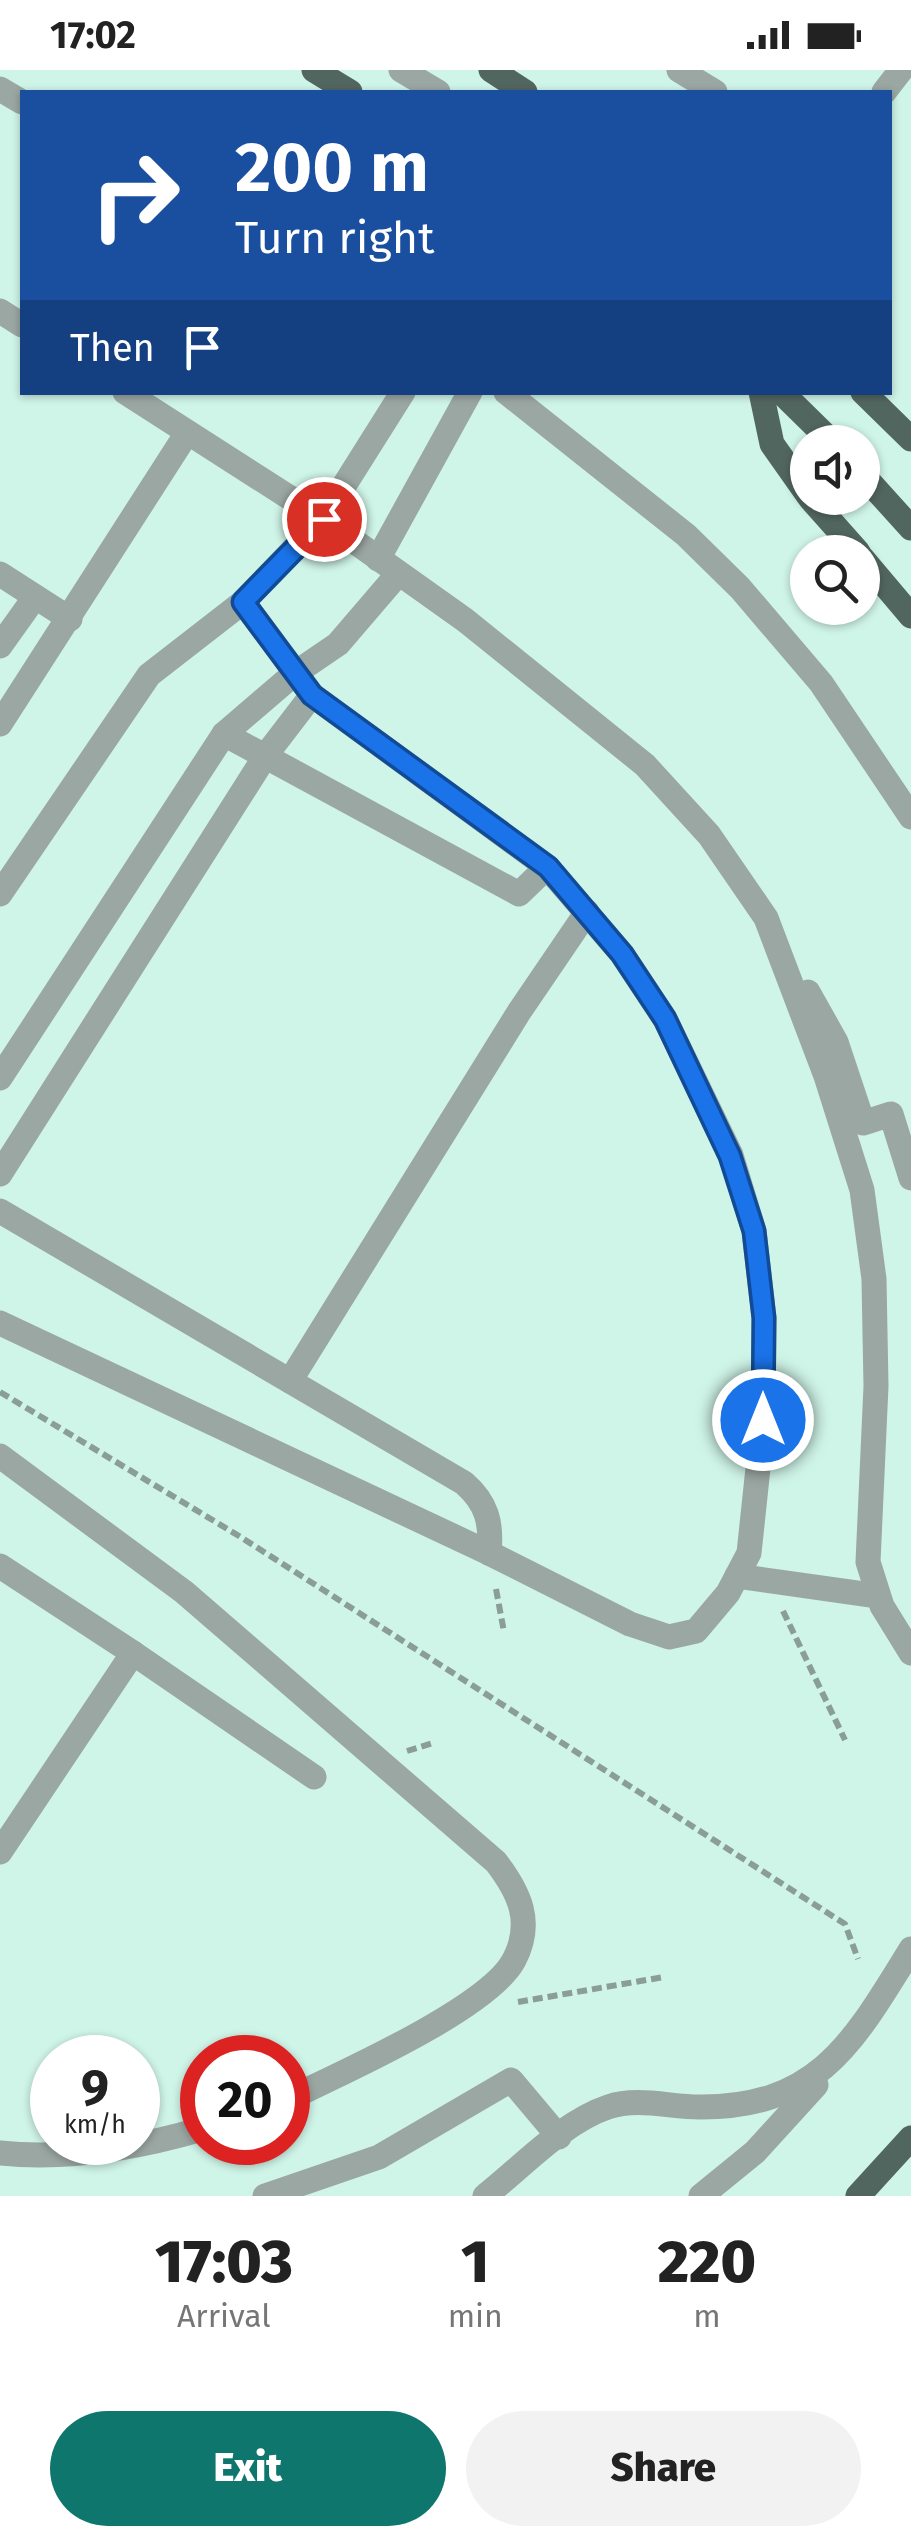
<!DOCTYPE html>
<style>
:root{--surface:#fff;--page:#f2f2f2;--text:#222;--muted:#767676;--accent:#0f766e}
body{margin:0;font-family:"Fira Sans",sans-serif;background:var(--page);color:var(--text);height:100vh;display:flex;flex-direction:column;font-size:38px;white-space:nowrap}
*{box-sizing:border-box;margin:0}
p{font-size:32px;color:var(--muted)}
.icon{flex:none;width:55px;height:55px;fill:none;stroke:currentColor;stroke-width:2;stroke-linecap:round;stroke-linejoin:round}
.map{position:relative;height:2126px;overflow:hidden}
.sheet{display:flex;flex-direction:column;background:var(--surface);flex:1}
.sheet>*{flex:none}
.guide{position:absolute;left:20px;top:20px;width:872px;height:305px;border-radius:0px;box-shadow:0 2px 8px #0004;background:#1a4fa0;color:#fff;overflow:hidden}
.tools{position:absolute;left:790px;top:355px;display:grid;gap:20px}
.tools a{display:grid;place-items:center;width:90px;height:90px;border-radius:50%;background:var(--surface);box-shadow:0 2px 8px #0004;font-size:50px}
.speed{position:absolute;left:30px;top:1965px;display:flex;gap:20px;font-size:50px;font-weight:700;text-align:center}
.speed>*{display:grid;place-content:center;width:130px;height:130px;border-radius:50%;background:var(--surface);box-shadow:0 2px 8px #0004;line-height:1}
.speed small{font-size:25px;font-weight:400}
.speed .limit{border:15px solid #d22;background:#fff;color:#111}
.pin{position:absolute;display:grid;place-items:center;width:85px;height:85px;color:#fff;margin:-42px;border:5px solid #fff;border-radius:50%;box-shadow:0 2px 10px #0007}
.me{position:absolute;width:110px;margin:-55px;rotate:0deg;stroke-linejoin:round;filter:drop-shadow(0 0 8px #0008)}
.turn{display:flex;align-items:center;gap:35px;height:210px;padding:0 50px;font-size:45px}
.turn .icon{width:130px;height:130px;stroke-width:2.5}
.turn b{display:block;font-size:70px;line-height:85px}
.then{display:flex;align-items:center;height:95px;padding:0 50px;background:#0003;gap:20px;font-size:38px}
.eta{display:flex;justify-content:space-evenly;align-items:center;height:170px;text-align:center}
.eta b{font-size:60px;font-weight:800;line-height:70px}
.button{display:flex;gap:20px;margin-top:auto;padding:20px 50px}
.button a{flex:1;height:115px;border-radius:60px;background:var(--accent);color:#fff;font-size:40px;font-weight:800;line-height:115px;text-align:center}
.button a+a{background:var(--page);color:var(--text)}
.status{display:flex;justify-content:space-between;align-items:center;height:70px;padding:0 50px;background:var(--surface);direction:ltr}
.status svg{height:28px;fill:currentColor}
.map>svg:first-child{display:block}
.built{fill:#cff4e8;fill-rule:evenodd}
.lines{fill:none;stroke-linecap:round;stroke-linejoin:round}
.path{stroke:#8a9e97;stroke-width:6;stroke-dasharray:10 5;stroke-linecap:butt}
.minor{stroke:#9ba7a3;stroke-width:25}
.major{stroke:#526660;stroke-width:25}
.route-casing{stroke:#114b97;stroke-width:25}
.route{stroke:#1a73e8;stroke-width:18}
</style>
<div class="status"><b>17:02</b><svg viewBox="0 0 49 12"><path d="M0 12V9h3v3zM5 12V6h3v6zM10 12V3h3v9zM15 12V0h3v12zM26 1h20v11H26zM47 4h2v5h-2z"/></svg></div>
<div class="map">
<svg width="911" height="2126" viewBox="0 0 911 2126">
<rect width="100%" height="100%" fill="#e1fdf4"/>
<path class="built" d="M0,0H911V2126H0ZM22,22H890V322H22ZM808,372H862V428H808ZM808,482H862V538H808ZM52,1988H138V2072H52ZM202,1988H288V2072H202Z"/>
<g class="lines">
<g class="path">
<polyline points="0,1322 239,1466 845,1854 858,1889"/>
<polyline points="496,1519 504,1562"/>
<polyline points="783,1541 845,1670"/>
<polyline points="407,1681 433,1673"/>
<polyline points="518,1932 664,1907"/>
</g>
<g class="minor">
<polyline points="401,0 438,22"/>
<polyline points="679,0 715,22"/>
<polyline points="0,19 22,32"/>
<polyline points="884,22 901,0"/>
<polyline points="0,241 22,255"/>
<polyline points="125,322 323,449 465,550 645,695 709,765 766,848 826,1006 862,1120 874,1209 876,1316 868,1492 882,1536 911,1583"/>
<polyline points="506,322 686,465 740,518 821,613 911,747"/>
<polyline points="378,489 470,322"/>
<polyline points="0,504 70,549"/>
<polyline points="0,576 35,527"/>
<polyline points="0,654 187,363"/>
<polyline points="224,664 519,824 547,797"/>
<polyline points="0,824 149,605 243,532 323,449 403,322"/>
<polyline points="808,922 836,972 863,1053 891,1044 911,1108"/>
<polyline points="0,1008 224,664 294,604 338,574 398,504"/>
<polyline points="0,1104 266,685 312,625"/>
<path d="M0,1141L464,1413C487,1433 492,1453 489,1483"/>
<polyline points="0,1253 489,1483 630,1554 669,1567 696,1561 728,1523 749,1483 763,1351 764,1248 754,1161 731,1085 665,949 622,884 547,797 312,625 243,532"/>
<polyline points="290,1311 519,942 587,842"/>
<path d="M0,1386L184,1522L496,1792C519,1822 534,1852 514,1890C489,1938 340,2004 288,2029"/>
<polyline points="0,1496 133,1583 0,1782"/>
<polyline points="737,1506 878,1526"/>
<polyline points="133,1583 314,1707"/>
<path d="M0,2083C68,2090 137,2078 202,2059"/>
<polyline points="265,2126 379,2087 511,2010 559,2067"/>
<path d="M485,2126C522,2097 563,2052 608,2037C637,2027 670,2037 699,2037C819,2038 854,1971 911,1879"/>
<polyline points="701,2126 755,2082 816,2015"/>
</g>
<g class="major">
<polyline points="314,0 350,22"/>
<polyline points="491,0 525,22"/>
<polyline points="761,322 772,374 808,425"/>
<polyline points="781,322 832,372"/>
<polyline points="863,322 911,369"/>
<polyline points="862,404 911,458"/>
<polyline points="810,428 858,482"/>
<polyline points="862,488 911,546"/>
<polyline points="858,2126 911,2068"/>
</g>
</g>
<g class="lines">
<defs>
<polyline id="route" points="324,449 243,532 312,625 548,797 622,884 665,949 730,1086 754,1161 764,1248 763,1350"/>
</defs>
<use href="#route" class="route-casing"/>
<use href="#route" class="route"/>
</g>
</svg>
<div class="tools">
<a><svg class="icon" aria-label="sound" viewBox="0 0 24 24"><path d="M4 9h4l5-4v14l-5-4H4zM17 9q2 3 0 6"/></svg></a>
<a><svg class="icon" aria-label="search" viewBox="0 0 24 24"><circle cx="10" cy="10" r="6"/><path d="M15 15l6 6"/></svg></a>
</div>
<div class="speed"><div>9<small>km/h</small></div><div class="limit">20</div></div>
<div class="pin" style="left:324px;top:449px;background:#d93025"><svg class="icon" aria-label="arrive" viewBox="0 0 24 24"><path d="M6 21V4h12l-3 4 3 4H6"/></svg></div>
<svg class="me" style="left:763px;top:1350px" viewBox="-20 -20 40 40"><circle r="17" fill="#1a73e8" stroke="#fff" stroke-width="3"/><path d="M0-11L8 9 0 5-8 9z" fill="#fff"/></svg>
<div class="guide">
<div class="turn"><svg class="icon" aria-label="right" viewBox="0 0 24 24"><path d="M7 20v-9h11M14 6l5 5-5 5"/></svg><div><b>200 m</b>Turn right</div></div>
<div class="then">Then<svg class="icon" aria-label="arrive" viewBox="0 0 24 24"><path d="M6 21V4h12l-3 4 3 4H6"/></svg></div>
</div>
</div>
<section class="sheet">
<div class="eta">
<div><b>17:03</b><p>Arrival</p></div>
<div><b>1</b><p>min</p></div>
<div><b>220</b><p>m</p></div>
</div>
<div class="button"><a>Exit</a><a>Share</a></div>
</section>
